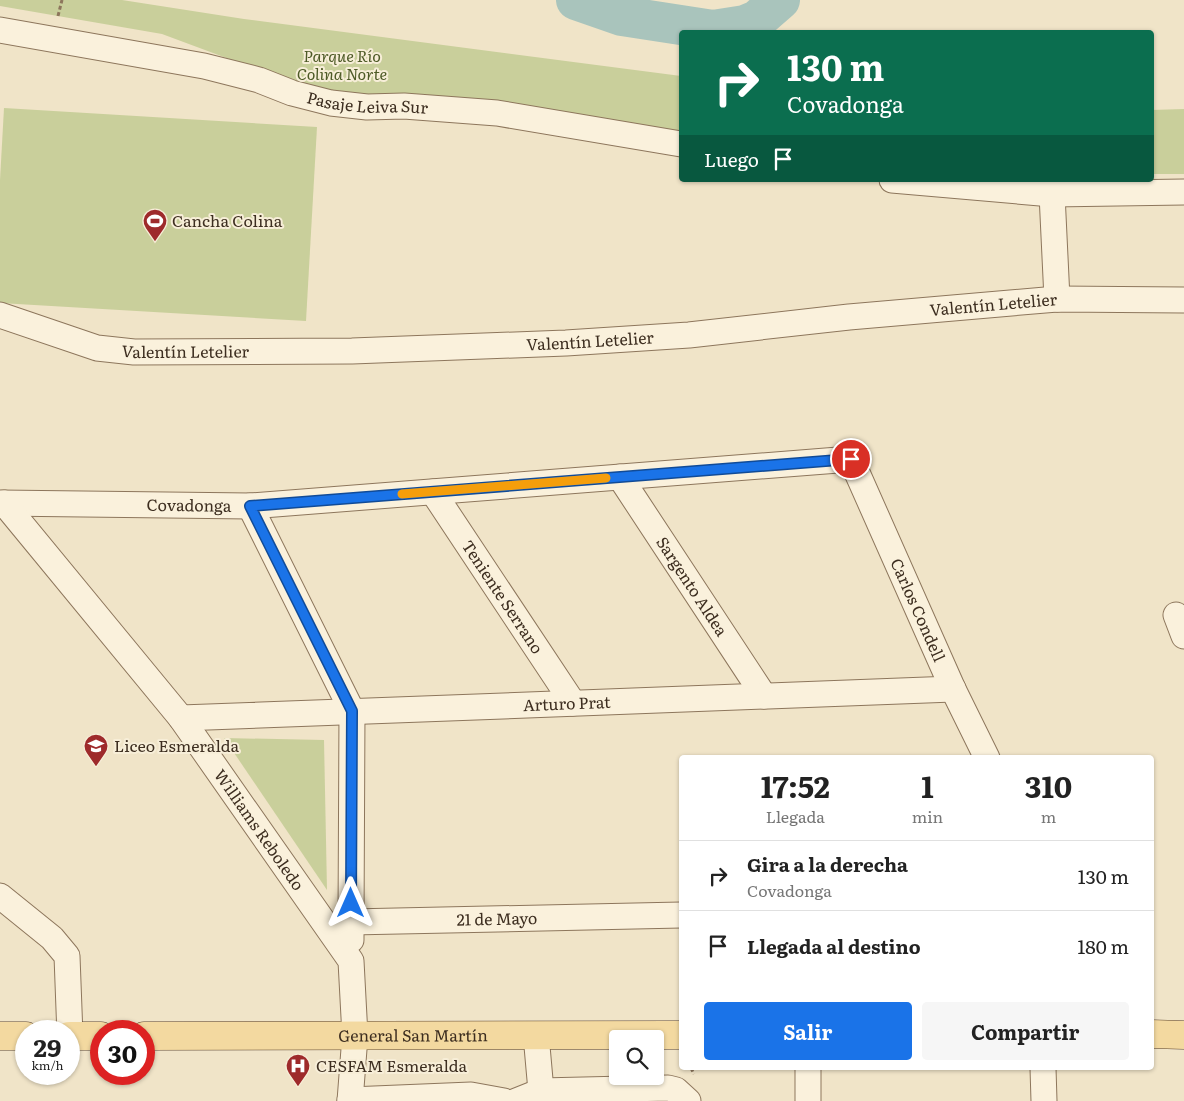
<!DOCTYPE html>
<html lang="es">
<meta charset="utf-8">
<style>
:root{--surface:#fff;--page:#f6f6f6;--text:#222;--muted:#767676;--line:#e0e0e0;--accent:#1a73e8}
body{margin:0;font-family:Literata,serif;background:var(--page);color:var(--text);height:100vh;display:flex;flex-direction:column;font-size:19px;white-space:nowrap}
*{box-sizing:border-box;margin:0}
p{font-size:16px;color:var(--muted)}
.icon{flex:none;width:28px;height:28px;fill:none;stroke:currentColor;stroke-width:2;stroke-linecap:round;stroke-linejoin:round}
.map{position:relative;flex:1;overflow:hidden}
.details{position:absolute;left:679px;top:755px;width:475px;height:315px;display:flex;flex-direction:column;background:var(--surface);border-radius:5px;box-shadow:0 1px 4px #0004}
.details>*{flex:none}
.banner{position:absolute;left:679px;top:30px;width:475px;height:152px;border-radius:5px;box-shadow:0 1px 4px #0004;background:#0b6e4f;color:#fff;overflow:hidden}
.buttons{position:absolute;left:609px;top:1030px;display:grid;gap:10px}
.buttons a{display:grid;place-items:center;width:55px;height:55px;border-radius:5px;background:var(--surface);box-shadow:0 1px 4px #0004;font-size:25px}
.speed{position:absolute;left:15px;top:1020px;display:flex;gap:10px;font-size:25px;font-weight:700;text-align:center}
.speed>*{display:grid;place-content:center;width:65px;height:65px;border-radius:50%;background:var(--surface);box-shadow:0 1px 4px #0004;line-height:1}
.speed small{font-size:12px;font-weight:400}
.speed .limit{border:8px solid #d22;background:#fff;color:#111}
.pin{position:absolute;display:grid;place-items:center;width:42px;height:42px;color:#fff;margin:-21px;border:2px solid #fff;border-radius:50%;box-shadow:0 1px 5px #0007}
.me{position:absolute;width:55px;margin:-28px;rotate:0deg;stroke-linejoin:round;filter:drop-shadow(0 0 4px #0008)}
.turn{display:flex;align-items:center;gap:18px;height:105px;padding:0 25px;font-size:22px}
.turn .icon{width:65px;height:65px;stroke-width:2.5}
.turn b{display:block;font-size:35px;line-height:42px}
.then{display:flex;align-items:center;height:48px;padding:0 25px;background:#0003;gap:10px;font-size:19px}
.eta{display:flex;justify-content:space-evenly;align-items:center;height:85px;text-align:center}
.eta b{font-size:30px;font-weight:700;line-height:35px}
.action{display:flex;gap:10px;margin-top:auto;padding:10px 25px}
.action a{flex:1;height:58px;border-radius:5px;background:var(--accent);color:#fff;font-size:20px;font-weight:700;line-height:58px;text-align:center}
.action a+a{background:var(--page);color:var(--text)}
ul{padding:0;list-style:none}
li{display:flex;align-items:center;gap:15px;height:70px;padding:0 25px;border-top:1px solid var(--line)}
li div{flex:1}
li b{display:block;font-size:19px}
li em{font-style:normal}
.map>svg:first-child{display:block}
.green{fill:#c9cf9b}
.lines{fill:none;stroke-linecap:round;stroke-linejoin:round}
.river{stroke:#a9c4bc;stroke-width:40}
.minor-casing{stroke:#8d765c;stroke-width:27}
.major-casing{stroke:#5b4430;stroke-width:29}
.path{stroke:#8d765c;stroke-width:3;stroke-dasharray:4 2.5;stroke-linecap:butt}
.minor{stroke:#faf1dc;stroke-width:25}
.major{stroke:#f3d9a0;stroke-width:28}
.route-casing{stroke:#114b97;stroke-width:12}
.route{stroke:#1a73e8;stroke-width:9}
.slow{stroke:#f59e0b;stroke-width:9}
.labels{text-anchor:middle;stroke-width:4;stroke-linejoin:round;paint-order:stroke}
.park-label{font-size:16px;font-style:italic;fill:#4d5a26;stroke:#f7eed8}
.street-label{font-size:16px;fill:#3d2e20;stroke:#f7eed8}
.poi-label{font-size:16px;fill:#3d2e20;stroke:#f7eed8;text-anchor:start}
</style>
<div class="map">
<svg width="1184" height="1101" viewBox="0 0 1184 1101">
<rect width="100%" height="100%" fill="#f0e4c8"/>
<g class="green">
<polygon points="0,0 122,0 244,19 681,76 681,133 334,98 162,34 0,6"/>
<polygon points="4,108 317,127 306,321 0,303 0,180"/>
<polygon points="1184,109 1184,174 1151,174 1151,110"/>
<polygon points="224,738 324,740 327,890"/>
</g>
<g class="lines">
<polyline class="river" points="576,0 622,16 713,30 745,25 757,20 780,0"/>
<defs>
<g id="minor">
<path id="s1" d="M0,30L204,66L259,80L292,93L331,103L367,107L404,106L497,113L681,144"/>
<polyline points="892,180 1052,194 1184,192"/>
<polyline points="1052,194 1057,299"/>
<path id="s2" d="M0,315L97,348L134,352L352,351L566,343L689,335L849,317L1057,299L1184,300"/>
<path id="s3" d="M620,477L764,696"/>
<path id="s4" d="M433,492L573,703"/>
<path id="s5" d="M0,503L250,506L851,459L953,689L987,758"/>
<path id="s6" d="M4,503L181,718L351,961L355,1036L350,1101"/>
<polyline points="250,506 352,711 351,922"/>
<polyline points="1176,615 1184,636"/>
<path id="s7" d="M181,718L953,689"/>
<polyline points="0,896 52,938 67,956 70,1036"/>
<path id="s8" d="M351,940V922L681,915"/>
<polyline points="536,1035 541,1091"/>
<polyline points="1043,1068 1044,1101"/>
<polyline points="350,1100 471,1095 504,1101"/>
<polyline points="516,1101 541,1091 668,1088 676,1090 688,1101"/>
<polyline points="808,1101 808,1068"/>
</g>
<g id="major">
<polyline points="1151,1034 1184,1035"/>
<polyline points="0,1036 26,1036"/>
<polyline points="69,1036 101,1036"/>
<path id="s9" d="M144,1036L681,1035"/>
</g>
</defs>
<use href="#minor" class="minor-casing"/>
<use href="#major" class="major-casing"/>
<g class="path">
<polyline points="58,16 62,0"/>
<polyline points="691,1068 694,1074"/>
</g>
<use href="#minor" class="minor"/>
<use href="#major" class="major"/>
</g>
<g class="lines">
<defs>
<polyline id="route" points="351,903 352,711 250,506 851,459"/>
</defs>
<use href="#route" class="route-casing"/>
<use href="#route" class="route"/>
<polyline class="slow" points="402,494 606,478"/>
</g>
<defs>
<symbol id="stadium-pin" viewBox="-11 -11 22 30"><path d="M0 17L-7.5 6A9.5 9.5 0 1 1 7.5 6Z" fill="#9e2a2b" stroke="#f7eed8"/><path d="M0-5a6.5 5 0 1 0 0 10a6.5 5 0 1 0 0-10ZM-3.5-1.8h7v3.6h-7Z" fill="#fff"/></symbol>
<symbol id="school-pin" viewBox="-11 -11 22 30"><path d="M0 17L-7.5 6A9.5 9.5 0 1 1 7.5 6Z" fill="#9e2a2b" stroke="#f7eed8"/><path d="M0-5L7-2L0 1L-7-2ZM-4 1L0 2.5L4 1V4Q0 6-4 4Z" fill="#fff"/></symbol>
<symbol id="hospital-pin" viewBox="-11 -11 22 30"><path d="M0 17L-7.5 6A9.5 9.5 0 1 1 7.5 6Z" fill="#9e2a2b" stroke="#f7eed8"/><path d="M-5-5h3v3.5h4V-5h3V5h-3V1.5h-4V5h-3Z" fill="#fff"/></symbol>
</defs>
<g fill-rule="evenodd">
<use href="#stadium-pin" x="141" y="207" width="28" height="38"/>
<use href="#school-pin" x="82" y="732" width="28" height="38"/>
<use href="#hospital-pin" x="284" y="1052" width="28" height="38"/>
</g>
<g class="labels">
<g class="park-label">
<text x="342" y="62">Parque Río<tspan x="342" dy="18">Colina Norte</tspan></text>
</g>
<g class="street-label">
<text dy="6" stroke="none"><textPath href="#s1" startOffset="376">Pasaje Leiva Sur</textPath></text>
<text dy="6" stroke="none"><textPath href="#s2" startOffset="1001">Valentín Letelier</textPath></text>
<text dy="6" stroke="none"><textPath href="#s2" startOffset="596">Valentín Letelier</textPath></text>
<text dy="6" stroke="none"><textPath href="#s2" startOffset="191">Valentín Letelier</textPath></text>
<text dy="6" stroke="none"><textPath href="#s5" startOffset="189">Covadonga</textPath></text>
<text dy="6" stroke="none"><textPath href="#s3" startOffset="131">Sargento Aldea</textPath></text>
<text dy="6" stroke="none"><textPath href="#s4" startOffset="126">Teniente Serrano</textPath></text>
<text dy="6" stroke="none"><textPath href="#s5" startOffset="1018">Carlos Condell</textPath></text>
<text dy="6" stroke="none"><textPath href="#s7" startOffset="386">Arturo Prat</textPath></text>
<text dy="6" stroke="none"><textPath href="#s6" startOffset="415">Williams Reboledo</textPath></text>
<text dy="6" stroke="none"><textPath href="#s8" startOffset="164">21 de Mayo</textPath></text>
<text dy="6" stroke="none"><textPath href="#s9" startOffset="269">General San Martín</textPath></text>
</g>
<g class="poi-label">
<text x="172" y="227">Cancha Colina</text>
<text x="114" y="752">Liceo Esmeralda</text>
<text x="316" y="1072">CESFAM Esmeralda</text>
</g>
</g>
</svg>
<div class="buttons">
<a><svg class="icon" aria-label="search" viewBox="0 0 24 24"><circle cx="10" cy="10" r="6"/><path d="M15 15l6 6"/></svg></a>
</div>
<div class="speed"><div>29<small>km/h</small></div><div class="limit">30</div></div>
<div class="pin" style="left:851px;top:459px;background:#d93025"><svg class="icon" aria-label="arrive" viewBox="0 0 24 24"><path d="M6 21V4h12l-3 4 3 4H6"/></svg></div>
<svg class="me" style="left:351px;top:903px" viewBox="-20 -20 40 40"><path d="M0-17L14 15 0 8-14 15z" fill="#1a73e8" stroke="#fff" stroke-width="4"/></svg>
<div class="banner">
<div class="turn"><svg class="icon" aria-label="right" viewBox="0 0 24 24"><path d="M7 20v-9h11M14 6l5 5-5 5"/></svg><div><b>130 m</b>Covadonga</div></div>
<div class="then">Luego<svg class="icon" aria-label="arrive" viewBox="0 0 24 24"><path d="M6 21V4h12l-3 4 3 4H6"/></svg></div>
</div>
<section class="details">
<div class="eta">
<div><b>17:52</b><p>Llegada</p></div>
<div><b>1</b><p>min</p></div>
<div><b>310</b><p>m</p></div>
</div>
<ul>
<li><svg class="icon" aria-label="right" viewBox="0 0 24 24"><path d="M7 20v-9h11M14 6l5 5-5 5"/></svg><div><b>Gira a la derecha</b><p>Covadonga</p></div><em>130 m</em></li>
<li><svg class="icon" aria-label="arrive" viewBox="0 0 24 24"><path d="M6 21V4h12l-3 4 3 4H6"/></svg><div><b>Llegada al destino</b></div><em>180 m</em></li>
</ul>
<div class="action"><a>Salir</a><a>Compartir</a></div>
</section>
</div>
